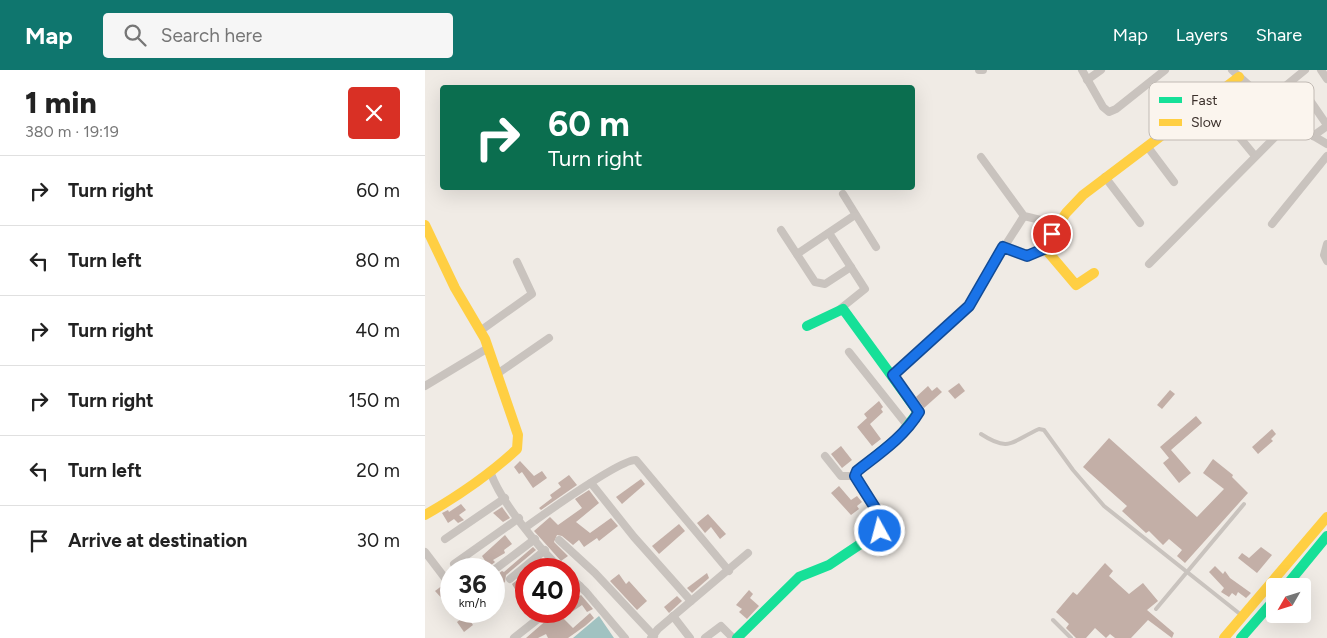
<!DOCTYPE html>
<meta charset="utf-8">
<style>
:root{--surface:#fff;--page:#f6f6f6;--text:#222;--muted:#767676;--line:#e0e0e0;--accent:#0f766e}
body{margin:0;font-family:Figtree,sans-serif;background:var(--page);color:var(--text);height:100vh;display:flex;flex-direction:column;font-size:19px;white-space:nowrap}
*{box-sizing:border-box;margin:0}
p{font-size:16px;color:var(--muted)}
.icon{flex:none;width:28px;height:28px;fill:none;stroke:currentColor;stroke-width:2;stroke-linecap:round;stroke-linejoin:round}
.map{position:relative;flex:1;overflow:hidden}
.drawer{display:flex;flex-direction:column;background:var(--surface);width:425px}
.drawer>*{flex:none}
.top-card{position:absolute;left:15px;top:15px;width:475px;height:105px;border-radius:5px;box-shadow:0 5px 20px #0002;background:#0b6e4f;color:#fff;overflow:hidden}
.needle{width:32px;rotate:231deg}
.controls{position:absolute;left:841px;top:508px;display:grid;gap:10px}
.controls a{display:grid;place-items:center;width:45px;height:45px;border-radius:5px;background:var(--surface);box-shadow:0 5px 20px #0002;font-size:25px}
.speed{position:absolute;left:15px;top:488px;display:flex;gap:10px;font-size:25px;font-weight:700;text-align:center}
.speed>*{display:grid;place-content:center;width:65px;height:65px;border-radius:50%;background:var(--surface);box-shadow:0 5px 20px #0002;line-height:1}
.speed small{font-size:12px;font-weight:400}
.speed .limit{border:8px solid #d22;background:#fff;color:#111}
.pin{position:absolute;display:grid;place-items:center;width:42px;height:42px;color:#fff;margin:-21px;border:2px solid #fff;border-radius:50%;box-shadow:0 1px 5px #0007}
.me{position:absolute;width:55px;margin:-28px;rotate:353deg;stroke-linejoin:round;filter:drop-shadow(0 0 4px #0008)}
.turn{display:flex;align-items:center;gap:18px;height:105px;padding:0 25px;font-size:22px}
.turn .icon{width:65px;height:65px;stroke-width:2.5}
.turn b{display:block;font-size:35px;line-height:42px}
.round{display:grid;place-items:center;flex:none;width:52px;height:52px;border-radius:5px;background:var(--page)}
.overview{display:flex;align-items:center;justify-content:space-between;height:85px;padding:0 25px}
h1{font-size:30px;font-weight:800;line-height:38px}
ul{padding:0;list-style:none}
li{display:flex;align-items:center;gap:15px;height:70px;padding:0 25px;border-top:1px solid var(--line)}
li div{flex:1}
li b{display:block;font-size:19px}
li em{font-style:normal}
header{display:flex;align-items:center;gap:30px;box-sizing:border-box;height:70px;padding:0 25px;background:var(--accent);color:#fff}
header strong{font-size:24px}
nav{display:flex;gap:28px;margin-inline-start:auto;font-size:18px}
.search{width:350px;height:45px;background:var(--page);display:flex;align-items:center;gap:12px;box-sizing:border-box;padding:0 18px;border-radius:5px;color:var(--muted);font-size:19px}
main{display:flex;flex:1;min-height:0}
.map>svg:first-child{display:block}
.water{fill:#a1c2c1}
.building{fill:#c3afa7}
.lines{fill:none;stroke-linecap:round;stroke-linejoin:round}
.lane{stroke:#c9c3be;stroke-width:4}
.street{stroke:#c9c3be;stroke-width:8}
.fast{stroke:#16e098;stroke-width:10}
.slow{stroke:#ffcf43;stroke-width:10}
.route-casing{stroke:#114b97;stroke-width:12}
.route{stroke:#1a73e8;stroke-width:9}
.key{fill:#fbf5ee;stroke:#c1bab4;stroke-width:1}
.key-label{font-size:14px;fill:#3b302b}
</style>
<header>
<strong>Map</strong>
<div class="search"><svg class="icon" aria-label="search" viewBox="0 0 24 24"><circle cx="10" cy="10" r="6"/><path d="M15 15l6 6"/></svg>Search here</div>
<nav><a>Map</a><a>Layers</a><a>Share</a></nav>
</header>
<main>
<section class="drawer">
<div class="overview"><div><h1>1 min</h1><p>380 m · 19:19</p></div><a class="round" style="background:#d93025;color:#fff"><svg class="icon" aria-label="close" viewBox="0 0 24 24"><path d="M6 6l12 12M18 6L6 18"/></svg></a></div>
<ul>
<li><svg class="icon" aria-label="right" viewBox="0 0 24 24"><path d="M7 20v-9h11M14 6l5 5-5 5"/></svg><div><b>Turn right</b></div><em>60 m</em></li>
<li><svg class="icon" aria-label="left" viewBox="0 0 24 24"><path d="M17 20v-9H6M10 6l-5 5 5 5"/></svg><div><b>Turn left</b></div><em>80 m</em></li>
<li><svg class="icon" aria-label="right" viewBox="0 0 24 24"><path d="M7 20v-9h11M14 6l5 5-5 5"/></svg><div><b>Turn right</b></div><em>40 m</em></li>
<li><svg class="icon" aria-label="right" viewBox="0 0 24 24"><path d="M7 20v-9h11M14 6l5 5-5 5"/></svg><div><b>Turn right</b></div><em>150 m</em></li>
<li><svg class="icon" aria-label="left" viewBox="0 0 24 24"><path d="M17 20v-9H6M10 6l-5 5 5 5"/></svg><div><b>Turn left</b></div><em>20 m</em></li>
<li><svg class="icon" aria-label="arrive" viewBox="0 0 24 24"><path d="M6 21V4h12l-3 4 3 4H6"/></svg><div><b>Arrive at destination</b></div><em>30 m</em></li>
</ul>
</section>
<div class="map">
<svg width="902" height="568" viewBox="0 0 902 568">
<rect width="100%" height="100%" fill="#f0ebe5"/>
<polygon class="water" points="174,546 189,568 148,568"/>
<g class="building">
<polygon points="534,313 540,321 530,329 523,321"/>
<polygon points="503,316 507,321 512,317 517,322 499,338 491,327"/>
<polygon points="745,320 750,324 737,339 732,335"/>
<polygon points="454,331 458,337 456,339 458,342 445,354 456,369 447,376 432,357 442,348 439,344"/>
<polygon points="771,346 777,353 746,380 766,403 754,413 738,393 744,388 735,377"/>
<polygon points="847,359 851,364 846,369 848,371 833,384 827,377"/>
<polygon points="684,368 772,447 799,419 778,403 788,389 808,405 807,407 823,423 760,493 752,486 757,480 744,469 738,475 724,461 721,463 697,441 702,436 658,397"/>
<polygon points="416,376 427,390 417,398 406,384"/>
<polygon points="95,391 109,406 117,401 122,408 108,418 97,402 94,404 89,397"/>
<polygon points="144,405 152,415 116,440 114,438 127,428 125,425 136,417 133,413"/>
<polygon points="216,409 220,414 197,434 191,427"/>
<polygon points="414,416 426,430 432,426 437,432 432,436 434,439 426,445 406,423"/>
<polygon points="164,420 174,433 151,452 165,463 186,448 193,456 174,471 172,468 159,477 154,470 148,475 137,466 132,465 129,472 143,486 136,491 109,461 125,447 133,455 157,438 150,429"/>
<polygon points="36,434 41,440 34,445 39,450 33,453 29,449 23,453 17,443 23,440 24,442"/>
<polygon points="77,437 85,448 78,452 68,443"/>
<polygon points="283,444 301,464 295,469 286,457 280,463 272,453"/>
<polygon points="254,454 260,461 234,484 227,476"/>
<polygon points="80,465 87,474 79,480 80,483 68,490 70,492 64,497 57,486"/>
<polygon points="108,477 111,480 81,505 80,512 77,514 70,506 77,501 79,502"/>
<polygon points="836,477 847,485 832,503 813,488 817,483 824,488"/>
<polygon points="680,493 688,501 684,506 704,524 718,513 733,531 722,540 749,563 747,568 723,550 706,568 690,568 685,564 681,568 670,558 661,568 651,568 641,558 644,554 631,542 648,522 652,525"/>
<polygon points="790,496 798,504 800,501 805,508 826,523 821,528 813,522 811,526 807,523 804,527 796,522 799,518 784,502"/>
<polygon points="101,503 101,514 97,517 101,522 94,526 87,514"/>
<polygon points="282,503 284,508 267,523 262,518"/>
<polygon points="194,504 201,514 204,511 222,531 212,540 185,511"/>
<polygon points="18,515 26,524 26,528 20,532 10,521"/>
<polygon points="324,520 328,524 325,528 334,536 322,549 314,542 317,539 311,535"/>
<polygon points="156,525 168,539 162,542 157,535 138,548 148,558 165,543 169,548 160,556 143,568 123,568 121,564 113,568 101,568 132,541 144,541 146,531"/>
<polygon points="252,526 257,531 244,543 239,537"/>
<polygon points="41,545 48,555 39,562 32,552"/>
</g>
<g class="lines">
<g class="lane">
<path d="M556,364C585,383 587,371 614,359L619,360L648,400L679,436L815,544"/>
<polyline points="731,539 819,434"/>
<polyline points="628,550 646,568"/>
</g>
<g class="street">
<polyline points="554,0 558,0"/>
<polyline points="657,0 678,37 684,42 691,39 740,0"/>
<polyline points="807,0 865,52 902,74"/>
<polyline points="896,0 902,9"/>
<polyline points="662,10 676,0"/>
<polyline points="784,30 830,86"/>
<polyline points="842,31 880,0"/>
<polyline points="855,42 877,27 882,26 902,55"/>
<polyline points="888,66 902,56"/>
<polyline points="722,76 749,112"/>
<polyline points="556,87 599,146 632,154"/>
<polyline points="680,107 715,153"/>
<polyline points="418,124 451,177"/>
<polyline points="847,154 902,86"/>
<polyline points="356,160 390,212 400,214 426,197"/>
<polyline points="404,163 440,219 415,239"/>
<polyline points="902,174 899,185 902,191"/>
<polyline points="579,177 602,186 621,178"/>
<polyline points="372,184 430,145"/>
<polyline points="724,194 865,52"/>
<polyline points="55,261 107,224 92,192"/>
<polyline points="424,282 482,355"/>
<polyline points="72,304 124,268"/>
<polyline points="468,305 544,236 555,215 599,146"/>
<polyline points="0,316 63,278"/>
<polyline points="400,386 416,406 430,406"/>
<path d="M66,404C77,433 113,477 136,499"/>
<polyline points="166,413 209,467 266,531"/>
<path d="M101,457C118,445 195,389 211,390L304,501"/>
<polyline points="20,469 80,428"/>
<polyline points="134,470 170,503 229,566"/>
<polyline points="0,482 26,516"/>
<polyline points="29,494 94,448"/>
<polyline points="69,500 110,469"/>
<polyline points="144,506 161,522 200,568"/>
<polyline points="85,509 120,480"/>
<polyline points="144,524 155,516"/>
<polyline points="97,531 101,528"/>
<polyline points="248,546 265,568"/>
<polyline points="89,568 123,541"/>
<polyline points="226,568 233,559 323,483"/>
<polyline points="280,568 296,556 308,568"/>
</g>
<g class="fast">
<polyline points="861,516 902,466"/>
<polyline points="312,568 374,507 404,495 455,461 459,452 430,406 432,401 474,367 493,342 418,239 382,256"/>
<polyline points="816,568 850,529"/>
</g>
<g class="slow">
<path d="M0,155L30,218L60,269L93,365L92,379C64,405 33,426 0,445"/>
<polyline points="669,203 651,215 623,182 621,173 641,143 658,125 814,7"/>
<polyline points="799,568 902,447"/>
</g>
</g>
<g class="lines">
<defs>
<path id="route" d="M455,461L459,452L430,406L432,401C455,383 479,367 494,342L468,305L544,236L578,177L602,186L621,178L627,164"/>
</defs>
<use href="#route" class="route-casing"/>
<use href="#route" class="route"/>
</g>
<rect x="724" y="12" width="165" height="58" rx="8" class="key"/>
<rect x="734" y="27" width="23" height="6" fill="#16e098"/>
<rect x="734" y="49" width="23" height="7" fill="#ffcf43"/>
<g class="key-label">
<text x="766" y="35">Fast</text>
<text x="766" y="57">Slow</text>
</g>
</svg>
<div class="controls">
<a><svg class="needle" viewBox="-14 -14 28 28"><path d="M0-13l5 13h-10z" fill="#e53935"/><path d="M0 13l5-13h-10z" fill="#767676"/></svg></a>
</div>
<div class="speed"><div>36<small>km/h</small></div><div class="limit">40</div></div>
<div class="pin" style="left:627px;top:164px;background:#d93025"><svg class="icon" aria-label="arrive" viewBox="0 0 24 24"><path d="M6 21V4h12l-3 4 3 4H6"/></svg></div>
<svg class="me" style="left:455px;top:461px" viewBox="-20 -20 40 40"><circle r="17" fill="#1a73e8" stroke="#fff" stroke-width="3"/><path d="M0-11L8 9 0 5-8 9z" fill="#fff"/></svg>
<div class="top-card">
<div class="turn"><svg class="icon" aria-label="right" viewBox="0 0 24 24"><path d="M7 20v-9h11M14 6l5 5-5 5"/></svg><div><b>60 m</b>Turn right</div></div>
</div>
</div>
</main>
